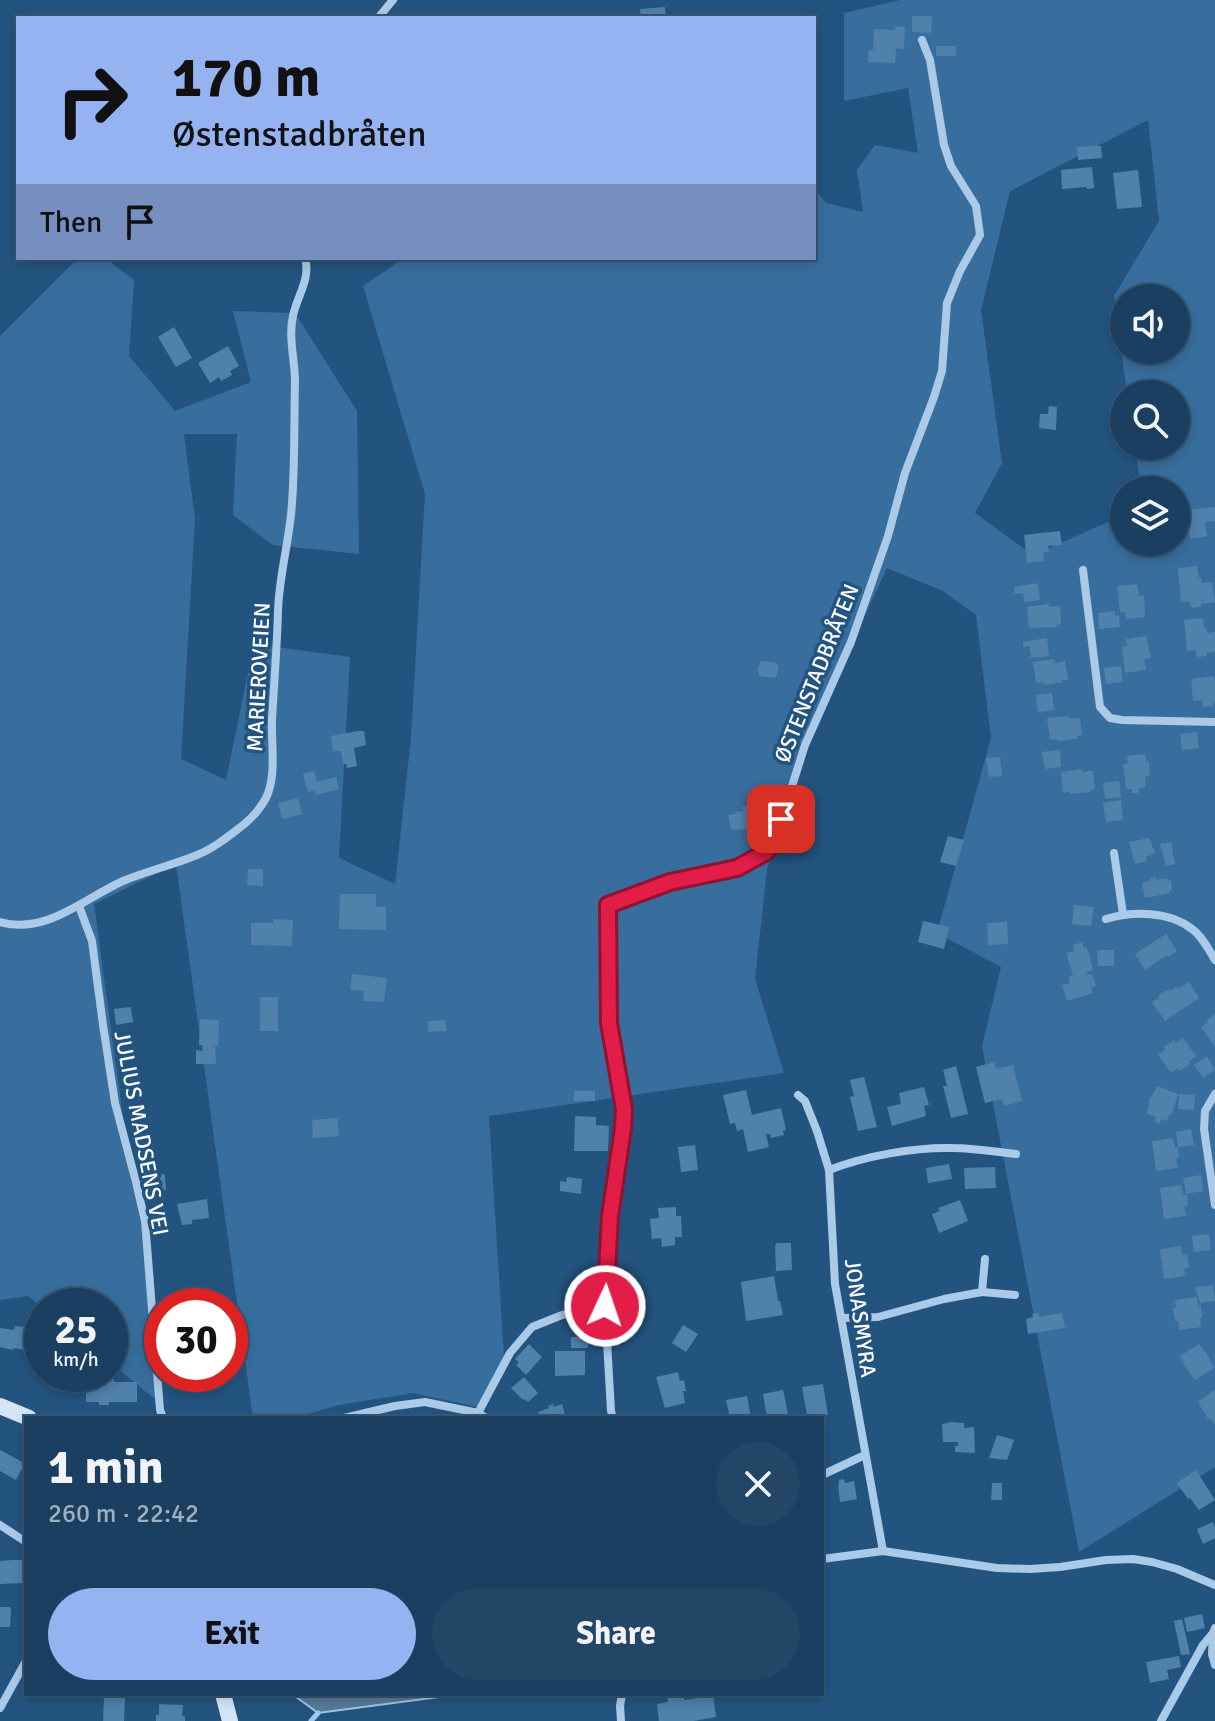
<!DOCTYPE html>
<meta charset="utf-8">
<style>
:root{--surface:#1a3f60;--page:#234666;--text:#f1f3f6;--muted:#9fafbd;--line:#385875;--accent:#95b2f1}
body{margin:0;font-family:Signika,sans-serif;background:var(--page);color:var(--text);height:100vh;display:flex;flex-direction:column;font-size:30px;white-space:nowrap}
*{box-sizing:border-box;margin:0}
p{font-size:26px;color:var(--muted)}
.icon{flex:none;width:44px;height:44px;fill:none;stroke:currentColor;stroke-width:2;stroke-linecap:round;stroke-linejoin:round}
.map{position:relative;flex:1;overflow:hidden}
.details{position:absolute;left:24px;top:1416px;width:800px;height:280px;display:flex;flex-direction:column;background:var(--surface);border-radius:0px;box-shadow:0 4px 12px #0003,0 0 0 2px var(--line)}
.details>*{flex:none}
.top-card{position:absolute;left:16px;top:16px;width:800px;height:244px;border-radius:0px;box-shadow:0 4px 12px #0003,0 0 0 2px var(--line);background:#95b2f1;color:#111;overflow:hidden}
.controls{position:absolute;left:1110px;top:284px;display:grid;gap:16px}
.controls a{display:grid;place-items:center;width:80px;height:80px;border-radius:50%;background:var(--surface);box-shadow:0 4px 12px #0003,0 0 0 2px var(--line);font-size:40px}
.speed{position:absolute;left:24px;top:1288px;display:flex;gap:16px;font-size:40px;font-weight:700;text-align:center}
.speed>*{display:grid;place-content:center;width:104px;height:104px;border-radius:50%;background:var(--surface);box-shadow:0 4px 12px #0003,0 0 0 2px var(--line);line-height:1}
.speed small{font-size:20px;font-weight:400}
.speed .limit{border:12px solid #d22;background:#fff;color:#111}
.pin{position:absolute;display:grid;place-items:center;width:68px;height:68px;color:#fff;margin:-34px;border-radius:16px;box-shadow:0 4px 12px #0006}
.me{position:absolute;width:88px;margin:-44px;rotate:3deg;stroke-linejoin:round;filter:drop-shadow(0 0 6px #0008)}
.turn{display:flex;align-items:center;gap:28px;height:168px;padding:0 24px;font-size:36px}
.turn .icon{width:104px;height:104px;stroke-width:2.5}
.turn b{display:block;font-size:56px;line-height:68px}
.then{display:flex;align-items:center;height:76px;padding:0 24px;background:#0003;gap:16px;font-size:30px}
.round{display:grid;place-items:center;flex:none;width:84px;height:84px;border-radius:42px;background:var(--page)}
.head{display:flex;align-items:center;justify-content:space-between;height:136px;padding:0 24px}
h1{font-size:48px;font-weight:800;line-height:60px}
.primary-button{display:flex;gap:16px;margin-top:auto;padding:16px 24px}
.primary-button a{flex:1;height:92px;border-radius:48px;background:var(--accent);color:#111;font-size:32px;font-weight:800;line-height:92px;text-align:center}
.primary-button a+a{background:var(--page);color:var(--text)}
.map>svg:first-child{display:block}
.green{fill:#386e9d;fill-rule:evenodd}
.water{fill:#577a99;stroke:#9ec6e7;stroke-width:2}
.lines{fill:none;stroke-linecap:round;stroke-linejoin:round}
.stream{stroke:#9ec6e7;stroke-width:5}
.building{fill:#5081ab}
.street{stroke:#aacae7;stroke-width:8}
.secondary{stroke:#d3e5f6;stroke-width:16}
.route-casing{stroke:#92132f;stroke-width:20}
.route{stroke:#e11d48;stroke-width:14}
.labels{text-anchor:middle;stroke-width:7;stroke-linejoin:round;paint-order:stroke}
.street-label{font-size:22px;fill:#fff;stroke:#235480}
</style>
<div class="map">
<svg width="1215" height="1721" viewBox="0 0 1215 1721">
<rect width="100%" height="100%" fill="#235480"/>
<path class="green" d="M900,0H1215V1467L1079,1552L982,1046L1001,967L937,933L991,738L976,615L943,591L887,568L813,727L767,869L755,979L784,1073L489,1116L504,1357L477,1407L413,1393L339,1405L294,1418H253L176,864L94,904L123,1117L152,1255L163,1406L110,1362V1306L42,1307L28,1296L0,1300V336L78,258H105L134,280L129,356L175,411L251,382L233,311L295,313L357,411L359,554L273,545L233,515L237,434H184L195,519L181,759L226,780L254,644L350,657L339,858L395,884L411,738L425,494L363,286L404,258H814V188L826,203L863,212L857,170L875,145L918,153L908,88L844,101V13ZM1148,120L1159,221L1114,296L1127,394H1176V446H1135L1141,490H1176V542H1124V515L1033,555L975,513L1002,463L981,310L1010,191ZM1124,298H1176V350H1124Z"/>
<polygon class="water" points="292,1694 462,1694 318,1713"/>
<g class="lines">
<polyline class="stream" points="311,1721 318,1713"/>
</g>
<g class="building">
<polygon points="665,7 666,18 641,18 640,9"/>
<polygon points="912,16 932,16 931,33 912,32"/>
<polygon points="895,26 905,27 904,49 896,48 895,63 868,62 869,50 873,50 874,29 895,30"/>
<rect x="936" y="46" width="20" height="10"/>
<polygon points="1091,146 1101,146 1102,158 1078,160 1077,147"/>
<polygon points="1092,167 1094,188 1087,189 1086,187 1062,189 1061,170"/>
<polygon points="1138,170 1142,207 1117,209 1113,173"/>
<polygon points="174,327 192,358 176,367 158,337"/>
<polygon points="228,346 239,366 230,371 232,375 221,381 219,377 210,383 198,363"/>
<polygon points="1049,406 1057,407 1056,430 1039,428 1040,414 1048,414"/>
<polygon points="1215,507 1215,521 1205,522 1207,536 1190,539 1186,510"/>
<polygon points="1060,531 1062,545 1048,546 1049,552 1043,552 1044,561 1027,563 1024,535"/>
<polygon points="1197,566 1199,578 1201,578 1202,583 1212,582 1215,602 1201,604 1201,607 1192,608 1189,601 1181,602 1178,568"/>
<polygon points="1038,583 1040,600 1024,602 1023,593 1015,594 1014,587"/>
<polygon points="1137,584 1139,596 1144,595 1145,617 1126,619 1125,612 1120,612 1117,586"/>
<polygon points="1049,604 1049,607 1060,606 1061,624 1056,625 1057,627 1029,628 1027,607"/>
<polygon points="1115,611 1115,616 1119,615 1120,627 1099,629 1098,613"/>
<polygon points="1203,618 1204,628 1206,627 1207,633 1215,632 1215,652 1206,653 1207,656 1197,657 1195,650 1187,651 1184,620"/>
<polygon points="1146,636 1151,658 1144,659 1146,670 1125,673 1122,647 1127,646 1126,639"/>
<polygon points="1047,638 1049,656 1031,658 1029,646 1023,647 1023,642"/>
<polygon points="1055,659 1055,663 1065,661 1068,680 1062,680 1063,682 1044,685 1043,682 1036,683 1033,662"/>
<polygon points="760,661 777,663 777,665 779,665 776,678 759,676 759,671 757,671"/>
<polygon points="1121,666 1123,682 1106,684 1104,668"/>
<polygon points="1213,676 1215,682 1215,703 1213,703 1213,706 1203,707 1202,700 1193,701 1191,679"/>
<polygon points="1052,693 1054,710 1038,712 1036,695"/>
<polygon points="1069,716 1070,719 1080,718 1082,735 1077,736 1077,739 1058,741 1057,739 1050,740 1047,718"/>
<polygon points="358,731 364,731 366,745 354,748 357,766 347,768 346,764 343,764 341,751 333,751 331,736"/>
<polygon points="1197,732 1199,748 1182,750 1180,734"/>
<polygon points="1060,750 1061,767 1045,769 1042,752"/>
<polygon points="1145,754 1146,762 1149,761 1150,775 1145,776 1146,787 1139,788 1139,793 1132,793 1132,789 1126,789 1123,764 1128,764 1127,756"/>
<polygon points="1000,757 1002,776 989,777 986,758"/>
<polygon points="1082,769 1082,772 1093,771 1095,789 1090,790 1090,792 1070,794 1070,792 1063,793 1061,772"/>
<polygon points="314,771 317,782 336,777 339,789 316,795 314,790 308,792 303,774"/>
<polygon points="1119,781 1121,797 1105,799 1103,783"/>
<polygon points="298,798 302,814 282,819 278,803"/>
<polygon points="1121,800 1123,820 1106,822 1103,803"/>
<polygon points="749,806 753,829 731,830 728,815 736,814 735,812 743,811 742,807"/>
<polygon points="948,836 964,840 956,866 940,862"/>
<polygon points="1149,838 1155,853 1146,857 1147,861 1135,864 1129,842"/>
<polygon points="1171,842 1175,864 1166,866 1160,844"/>
<polygon points="248,869 263,869 263,886 247,885"/>
<polygon points="1155,877 1156,880 1167,878 1167,881 1171,880 1172,890 1169,891 1170,893 1145,898 1142,883 1150,881 1150,878"/>
<polygon points="340,894 376,894 376,907 386,907 386,930 339,929"/>
<polygon points="1074,905 1094,907 1091,926 1072,924"/>
<polygon points="273,919 293,920 292,946 251,945 251,923 273,923"/>
<polygon points="923,921 949,927 944,949 918,942"/>
<polygon points="1007,922 1008,944 988,945 987,923"/>
<polygon points="1166,934 1177,951 1168,957 1167,955 1145,970 1135,954"/>
<polygon points="1082,942 1084,948 1086,947 1088,951 1093,970 1086,972 1087,975 1092,974 1096,986 1091,988 1093,993 1067,1001 1062,985 1070,983 1068,977 1073,975 1066,953 1075,951 1073,945"/>
<polygon points="1097,950 1114,950 1114,966 1098,966"/>
<polygon points="352,974 387,978 384,1002 363,1001 364,991 350,990"/>
<polygon points="1189,982 1199,998 1165,1021 1152,1002 1159,998 1158,996 1169,989 1170,991 1176,987 1178,989"/>
<rect x="260" y="997" width="18" height="34"/>
<polygon points="131,1007 133,1022 116,1025 114,1009"/>
<polygon points="1215,1014 1215,1047 1201,1027 1208,1022 1207,1020"/>
<polygon points="200,1019 219,1020 218,1046 215,1046 216,1064 196,1064 196,1050 203,1051 203,1045 199,1045"/>
<polygon points="446,1020 446,1031 428,1032 428,1021"/>
<polygon points="1183,1038 1196,1056 1189,1061 1190,1064 1180,1071 1178,1068 1171,1073 1158,1055 1165,1050 1164,1047 1174,1040 1176,1043"/>
<polygon points="1207,1056 1215,1070 1203,1078 1194,1065"/>
<polygon points="994,1062 996,1069 1013,1065 1022,1101 1004,1106 1002,1099 985,1103 976,1067"/>
<polygon points="956,1066 968,1114 951,1118 943,1086 947,1086 943,1070"/>
<polygon points="864,1077 877,1127 858,1131 850,1097 854,1096 850,1080"/>
<polygon points="1157,1086 1178,1094 1172,1114 1170,1113 1167,1121 1161,1119 1160,1124 1154,1121 1156,1117 1146,1113 1150,1104 1148,1103"/>
<polygon points="924,1087 929,1105 924,1106 926,1116 892,1126 887,1107 901,1104 899,1093"/>
<polygon points="746,1090 752,1115 781,1108 786,1130 783,1131 784,1135 771,1138 770,1134 766,1134 769,1147 748,1152 743,1129 737,1131 735,1123 730,1124 723,1095"/>
<rect x="574" y="1091" width="21" height="10"/>
<polygon points="1179,1094 1195,1095 1194,1110 1178,1109"/>
<polygon points="575,1116 596,1117 596,1125 609,1126 608,1151 574,1151"/>
<polygon points="337,1118 339,1136 313,1138 312,1120"/>
<polygon points="1191,1129 1194,1145 1178,1147 1176,1132"/>
<polygon points="1173,1138 1175,1148 1178,1147 1179,1158 1176,1158 1178,1168 1156,1171 1152,1141"/>
<polygon points="695,1145 698,1170 681,1172 678,1147"/>
<polygon points="949,1164 952,1179 928,1183 926,1168"/>
<polygon points="995,1167 996,1188 965,1189 964,1168"/>
<polygon points="165,1174 166,1190 153,1191 151,1176"/>
<polygon points="1201,1175 1203,1191 1186,1194 1183,1178"/>
<polygon points="567,1177 582,1179 581,1194 560,1191 560,1181 566,1182"/>
<polygon points="1181,1185 1183,1194 1187,1195 1188,1205 1184,1207 1186,1216 1164,1219 1160,1188"/>
<polygon points="207,1199 209,1218 192,1220 192,1224 182,1225 177,1204"/>
<polygon points="960,1200 968,1221 939,1233 932,1214 940,1211 938,1208"/>
<polygon points="676,1207 676,1216 681,1216 682,1237 675,1237 675,1245 662,1247 661,1238 652,1239 650,1219 659,1218 658,1208"/>
<polygon points="1209,1234 1211,1250 1194,1252 1192,1236"/>
<polygon points="777,1243 791,1243 792,1270 776,1271 775,1246"/>
<polygon points="1181,1246 1182,1255 1187,1254 1189,1267 1184,1268 1185,1276 1164,1279 1160,1249"/>
<polygon points="774,1276 778,1301 780,1301 783,1315 746,1321 741,1282"/>
<polygon points="1213,1285 1215,1301 1200,1303 1195,1287"/>
<polygon points="1197,1297 1198,1305 1201,1305 1202,1318 1200,1318 1201,1327 1179,1330 1178,1321 1175,1321 1173,1308 1176,1308 1175,1300"/>
<polygon points="1038,1313 1039,1317 1062,1313 1065,1328 1028,1334 1026,1319 1033,1317 1032,1314"/>
<polygon points="683,1325 698,1334 686,1352 672,1343"/>
<polygon points="15,1326 33,1328 32,1351 13,1348 13,1350 0,1347 0,1328 14,1330"/>
<rect x="571" y="1337" width="17" height="11"/>
<polygon points="529,1344 542,1357 526,1375 516,1365 519,1362 515,1359"/>
<polygon points="1199,1344 1204,1351 1205,1350 1214,1368 1195,1380 1183,1364 1184,1363 1180,1356"/>
<polygon points="555,1351 585,1351 585,1375 555,1376"/>
<polygon points="678,1372 680,1381 684,1380 686,1391 683,1391 685,1403 665,1408 656,1377"/>
<polygon points="524,1377 538,1393 528,1402 524,1399 523,1400 511,1388"/>
<polygon points="102,1378 114,1378 114,1382 137,1382 137,1402 109,1402 109,1405 99,1405 99,1402 86,1402 86,1386 101,1386"/>
<polygon points="823,1384 828,1415 818,1417 817,1414 807,1415 802,1387"/>
<polygon points="783,1390 789,1418 767,1418 763,1394"/>
<polygon points="1214,1390 1215,1391 1215,1425 1210,1418 1208,1419 1198,1402"/>
<polygon points="747,1396 751,1418 730,1418 726,1400"/>
<polygon points="553,1404 554,1407 562,1404 566,1418 540,1418 538,1412 549,1408 548,1406"/>
<polygon points="949,1422 964,1423 964,1428 974,1427 975,1453 955,1452 955,1446 958,1446 958,1442 943,1442 942,1424 949,1423"/>
<polygon points="997,1435 1014,1440 1007,1460 989,1458"/>
<polygon points="0,1450 26,1464 24,1471 22,1469 16,1480 0,1471"/>
<polygon points="1196,1470 1215,1500 1199,1510 1190,1498 1188,1499 1177,1483"/>
<polygon points="844,1479 845,1483 854,1481 857,1499 840,1502 838,1484 839,1484 839,1480"/>
<polygon points="992,1483 1002,1483 1002,1500 991,1500"/>
<polygon points="1213,1522 1215,1528 1215,1538 1203,1544 1197,1529"/>
<polygon points="13,1560 22,1560 23,1583 0,1584 0,1561"/>
<polygon points="0,1607 10,1607 11,1609 10,1627 0,1627"/>
<polygon points="1202,1614 1205,1628 1187,1632 1184,1618"/>
<polygon points="1182,1619 1190,1654 1181,1655 1174,1621"/>
<polygon points="1179,1656 1181,1667 1167,1670 1169,1679 1150,1683 1146,1662"/>
<polygon points="684,1694 684,1700 713,1696 716,1717 694,1721 659,1721 657,1704 668,1702 667,1696"/>
<polygon points="104,1697 125,1698 124,1721 103,1721"/>
<polygon points="159,1704 183,1705 182,1716 185,1716 185,1721 156,1721 156,1715 159,1715"/>
</g>
<g class="lines">
<g class="street">
<polyline points="378,18 393,0"/>
<polyline points="1083,570 1100,707 1110,718 1122,720 1215,722"/>
<polyline points="1114,853 1123,914"/>
<polyline points="79,906 92,941 103,1025 115,1103 136,1182 145,1221 160,1410 163,1418"/>
<path d="M1106,919C1133,911 1169,911 1192,929C1202,936 1209,950 1215,960"/>
<path d="M0,922C46,935 83,899 123,881C147,871 173,865 197,855C212,849 225,839 238,829C249,821 259,811 266,798C277,775 271,745 272,720C274,684 277,648 278,611C279,575 290,539 292,503C295,463 294,422 295,382C295,361 288,336 293,316C297,296 311,279 305,258"/>
<polyline points="1215,1094 1205,1111 1204,1129 1215,1205"/>
<polyline points="798,1095 805,1101 817,1131 829,1170 835,1284 883,1551"/>
<path d="M829,1170C865,1156 914,1147 953,1148C974,1148 995,1152 1016,1154"/>
<polyline points="982,1292 1015,1295"/>
<polyline points="842,1318 878,1317 944,1299 982,1292 985,1259"/>
<polyline points="478,1413 510,1353 532,1327 562,1315 605,1306"/>
<polyline points="344,1418 395,1406 425,1402 478,1413 486,1418"/>
<path d="M613,1418L611,1411L605,1306L610,1216L623,1128L624,1109L609,1023L608,905C629,897 651,888 673,881C709,871 750,873 775,840L805,745L851,642L888,536L905,473L934,397L942,371L947,303L960,271L980,235L976,206L951,166L944,145L930,60L922,40"/>
<polyline points="822,1475 865,1455"/>
<polyline points="0,1525 26,1542"/>
<polyline points="822,1559 883,1551 997,1568 1030,1569 1060,1567 1106,1560 1133,1559 1152,1562 1177,1569 1215,1585"/>
<polyline points="1213,1634 1212,1654 1215,1665"/>
<polyline points="0,1708 26,1661"/>
<polyline points="621,1721 620,1706 622,1694"/>
<polyline points="1161,1721 1203,1645 1213,1633 1215,1628"/>
</g>
<g class="secondary">
<polyline points="0,1406 29,1418"/>
<polyline points="223,1694 230,1721"/>
</g>
</g>
<g class="lines">
<defs>
<polyline id="route" points="605,1306 610,1216 623,1128 624,1109 609,1023 608,905 670,882 737,868 766,852 775,840 781,819"/>
</defs>
<use href="#route" class="route-casing"/>
<use href="#route" class="route"/>
</g>
<g class="labels">
<g class="street-label">
<text transform="translate(816 673) rotate(-68)" y="8">ØSTENSTADBRÅTEN</text>
<text transform="translate(258 677) rotate(-87)" y="8">MARIEROVEIEN</text>
<text transform="translate(142 1133) rotate(79)" y="8">JULIUS MADSENS VEI</text>
<text transform="translate(861 1318) rotate(82)" y="8">JONASMYRA</text>
</g>
</g>
</svg>
<div class="controls">
<a><svg class="icon" aria-label="sound" viewBox="0 0 24 24"><path d="M4 9h4l5-4v14l-5-4H4zM17 9q2 3 0 6"/></svg></a>
<a><svg class="icon" aria-label="search" viewBox="0 0 24 24"><circle cx="10" cy="10" r="6"/><path d="M15 15l6 6"/></svg></a>
<a><svg class="icon" aria-label="layers" viewBox="0 0 24 24"><path d="M12 4l9 5-9 5-9-5zM3 14l9 5 9-5"/></svg></a>
</div>
<div class="speed"><div>25<small>km/h</small></div><div class="limit">30</div></div>
<div class="pin" style="left:781px;top:819px;background:#d93025"><svg class="icon" aria-label="arrive" viewBox="0 0 24 24"><path d="M6 21V4h12l-3 4 3 4H6"/></svg></div>
<svg class="me" style="left:605px;top:1306px" viewBox="-20 -20 40 40"><circle r="17" fill="#e11d48" stroke="#fff" stroke-width="3"/><path d="M0-11L8 9 0 5-8 9z" fill="#fff"/></svg>
<div class="top-card">
<div class="turn"><svg class="icon" aria-label="right" viewBox="0 0 24 24"><path d="M7 20v-9h11M14 6l5 5-5 5"/></svg><div><b>170 m</b>Østenstadbråten</div></div>
<div class="then">Then<svg class="icon" aria-label="arrive" viewBox="0 0 24 24"><path d="M6 21V4h12l-3 4 3 4H6"/></svg></div>
</div>
<section class="details">
<div class="head"><div><h1>1 min</h1><p>260 m · 22:42</p></div><a class="round"><svg class="icon" aria-label="close" viewBox="0 0 24 24"><path d="M6 6l12 12M18 6L6 18"/></svg></a></div>
<div class="primary-button"><a>Exit</a><a>Share</a></div>
</section>
</div>
